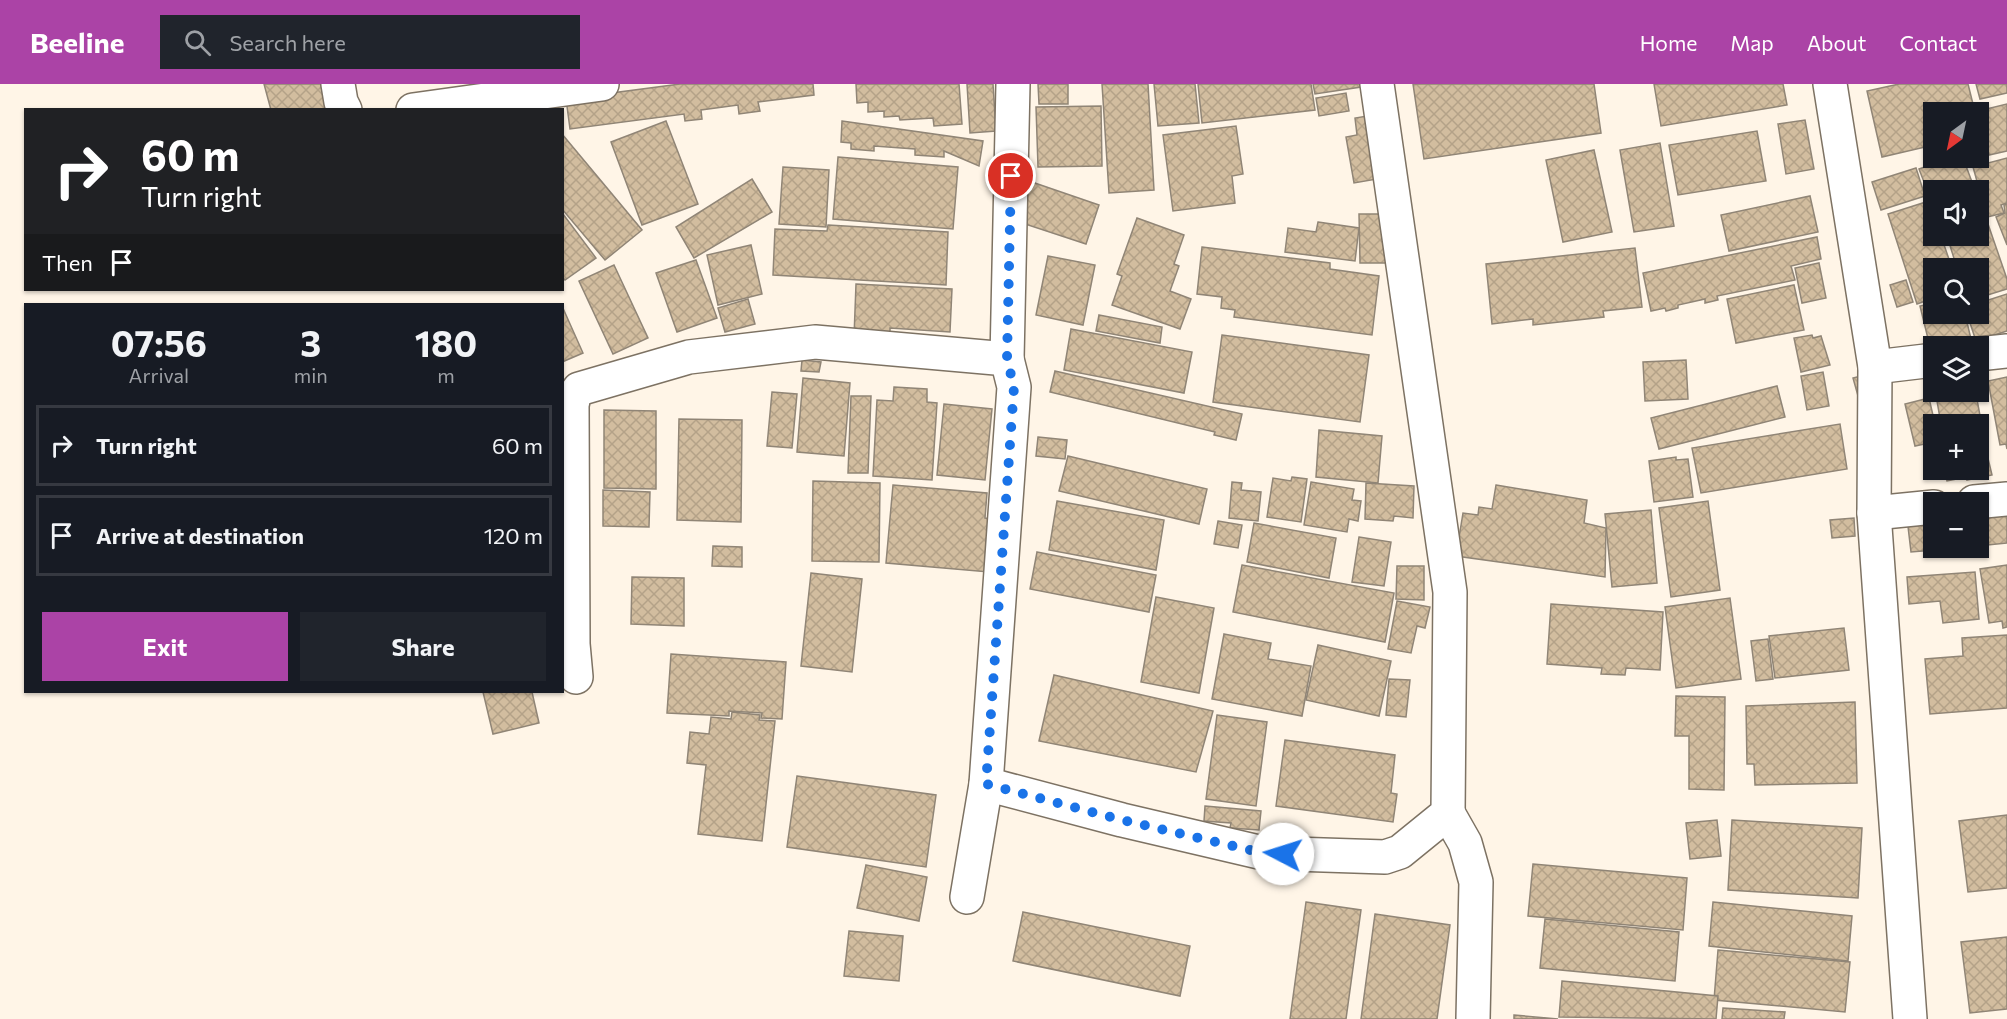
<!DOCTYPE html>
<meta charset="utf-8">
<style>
:root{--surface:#171b24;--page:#20242c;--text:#f1f3f6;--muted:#9ea1a6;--line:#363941;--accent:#ab43a6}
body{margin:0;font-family:Commissioner,sans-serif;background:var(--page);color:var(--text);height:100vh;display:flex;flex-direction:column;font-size:22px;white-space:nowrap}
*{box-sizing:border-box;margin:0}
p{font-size:20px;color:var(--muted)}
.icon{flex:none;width:33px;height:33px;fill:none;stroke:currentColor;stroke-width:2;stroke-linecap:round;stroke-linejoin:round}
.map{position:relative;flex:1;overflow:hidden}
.drawer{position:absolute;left:24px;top:219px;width:540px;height:390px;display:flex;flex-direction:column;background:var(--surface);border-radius:0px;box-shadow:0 2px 4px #0004}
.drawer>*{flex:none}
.banner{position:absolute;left:24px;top:24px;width:540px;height:183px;border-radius:0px;box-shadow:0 2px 4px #0004;background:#202124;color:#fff;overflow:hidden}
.needle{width:39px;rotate:213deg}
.controls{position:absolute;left:1923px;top:18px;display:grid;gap:12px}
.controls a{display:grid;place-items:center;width:66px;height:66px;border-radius:0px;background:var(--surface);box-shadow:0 2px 4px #0004;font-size:30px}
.pin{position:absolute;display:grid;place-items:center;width:51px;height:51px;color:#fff;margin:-26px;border:3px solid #fff;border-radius:50%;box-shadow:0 2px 6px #0007}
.me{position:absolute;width:66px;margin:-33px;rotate:275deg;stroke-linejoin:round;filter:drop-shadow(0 0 4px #0008)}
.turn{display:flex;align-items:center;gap:21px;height:126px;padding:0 18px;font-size:27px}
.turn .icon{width:78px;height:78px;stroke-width:2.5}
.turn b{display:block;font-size:42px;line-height:51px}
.then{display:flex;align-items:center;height:57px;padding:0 18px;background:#0003;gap:12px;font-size:22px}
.eta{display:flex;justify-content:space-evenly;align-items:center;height:102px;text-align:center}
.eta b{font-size:36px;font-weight:700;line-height:42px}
.cta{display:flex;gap:12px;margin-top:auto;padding:12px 18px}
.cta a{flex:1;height:69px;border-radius:0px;background:var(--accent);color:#fff;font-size:24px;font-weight:700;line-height:69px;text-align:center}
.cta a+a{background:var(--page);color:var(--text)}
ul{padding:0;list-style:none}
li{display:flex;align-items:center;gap:18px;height:81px;margin:0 12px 9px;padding:0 6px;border:3px solid var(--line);border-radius:0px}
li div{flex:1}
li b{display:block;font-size:22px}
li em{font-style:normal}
header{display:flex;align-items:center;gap:36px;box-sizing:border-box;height:84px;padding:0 30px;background:var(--accent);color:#fff}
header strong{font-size:28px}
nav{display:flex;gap:33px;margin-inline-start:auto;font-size:21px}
.search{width:420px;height:54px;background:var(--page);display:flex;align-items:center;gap:15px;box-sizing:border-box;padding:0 21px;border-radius:0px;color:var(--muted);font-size:22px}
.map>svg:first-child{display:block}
.building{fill:url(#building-cross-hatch);stroke:#908576;stroke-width:1.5}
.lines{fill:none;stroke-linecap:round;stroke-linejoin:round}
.minor-casing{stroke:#7d7263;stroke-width:36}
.minor{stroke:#fff;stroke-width:33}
.route{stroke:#1a73e8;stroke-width:10;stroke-dasharray:0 18}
</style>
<header>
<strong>Beeline</strong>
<div class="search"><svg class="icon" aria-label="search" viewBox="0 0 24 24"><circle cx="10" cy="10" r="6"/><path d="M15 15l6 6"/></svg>Search here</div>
<nav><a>Home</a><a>Map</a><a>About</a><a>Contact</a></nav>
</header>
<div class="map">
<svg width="2007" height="935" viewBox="0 0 2007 935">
<defs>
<pattern id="building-cross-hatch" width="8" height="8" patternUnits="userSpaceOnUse" patternTransform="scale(1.5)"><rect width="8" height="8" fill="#d2bd9f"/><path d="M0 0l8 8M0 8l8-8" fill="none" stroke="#b4a288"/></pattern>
</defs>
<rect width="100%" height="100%" fill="#fff5e7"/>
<g class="building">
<polygon points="264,0 330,0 329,26 271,26"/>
<polygon points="680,0 813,0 814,11 758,18 760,27 739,30 738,21 701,26 702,35 685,37 684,30 570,45 566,15"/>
<polygon points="856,0 959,0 962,40 934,42 933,34 900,36 899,32 884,33 884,27 868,28 868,18 857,19"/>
<polygon points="967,0 993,0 996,47 970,49"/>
<polygon points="1038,0 1068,0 1068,20 1039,20"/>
<polygon points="1102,0 1148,0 1154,106 1109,109"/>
<polygon points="1154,0 1195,0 1199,39 1158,42"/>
<polygon points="1198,0 1311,0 1315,26 1202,39"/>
<polygon points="1313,0 1361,0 1361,3 1315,10"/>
<polygon points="1413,0 1594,0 1601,49 1424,75"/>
<polygon points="1654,0 1783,0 1787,21 1661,42"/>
<polygon points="1899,0 1968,0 1975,28 1934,28 1934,61 1882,73 1867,7"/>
<polygon points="1976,0 2007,0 2007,9 1980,15"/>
<polygon points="1346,9 1349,27 1319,32 1316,14"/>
<polygon points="2007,20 2007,67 1989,71 1978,27"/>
<polygon points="1101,22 1102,82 1038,83 1036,23"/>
<polygon points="1373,31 1383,94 1354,99 1346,53 1357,51 1355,34"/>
<polygon points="1805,36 1814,85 1786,90 1778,40"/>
<polygon points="666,37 698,120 642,141 611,58"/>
<polygon points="842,37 983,57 979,82 944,67 944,73 915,71 915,65 874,62 874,67 851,65 851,59 841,58"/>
<polygon points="1236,42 1243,90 1232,92 1235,119 1173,127 1163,51"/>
<polygon points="1757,47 1766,97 1678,111 1669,61"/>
<polygon points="562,50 642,146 605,176 562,125"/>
<polygon points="1660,59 1674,142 1634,148 1620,66"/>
<polygon points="1594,66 1612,148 1563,158 1546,76"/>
<polygon points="838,73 958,83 953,145 833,135"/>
<polygon points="1950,74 1963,74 1975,106 1934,106 1934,124 1919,85"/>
<polygon points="2007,74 2007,119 2001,121 2004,129 1987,133 1973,83"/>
<polygon points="783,83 829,86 826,143 779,140"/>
<polygon points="1916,84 1925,112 1881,126 1872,98"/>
<polygon points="752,95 772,128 694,174 676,143"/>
<polygon points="1029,97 1099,121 1086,160 1016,137"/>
<polygon points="1810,112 1818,148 1729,167 1721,131"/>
<polygon points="1978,115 1985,133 1978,135"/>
<polygon points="1929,117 1934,129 1934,152 1941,152 1952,184 1934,184 1934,214 1917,220 1888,130"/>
<polygon points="2007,120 2007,161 1996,133 2005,129 2004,121"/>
<polygon points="563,130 596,174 565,196 562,193"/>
<polygon points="1359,130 1386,130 1387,179 1360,179"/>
<polygon points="1137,134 1184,151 1174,180 1179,182 1170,207 1191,215 1180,245 1112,221 1122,192 1117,190"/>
<polygon points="1987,137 2007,195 2007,205 1978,214 1978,184 1957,184 1947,152 1978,152 1978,140"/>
<polygon points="1318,138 1359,144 1355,177 1285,168 1288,144 1316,148"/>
<polygon points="828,141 948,148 946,201 773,191 775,145 827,147"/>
<polygon points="1817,153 1821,175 1791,182 1795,196 1717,212 1718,216 1705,219 1705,215 1678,221 1678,224 1666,227 1665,224 1651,227 1643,189"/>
<polygon points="751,161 762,210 718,221 707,171"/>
<polygon points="1202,163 1330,179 1330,185 1379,192 1372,251 1234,233 1235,226 1221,224 1222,213 1197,210"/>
<polygon points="1635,164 1642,223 1603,227 1604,233 1533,241 1533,235 1492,240 1486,180"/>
<polygon points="1048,172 1095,181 1083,241 1036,231"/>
<polygon points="696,176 717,234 677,248 656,189"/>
<polygon points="1819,179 1826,214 1802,219 1795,184"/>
<polygon points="614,181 648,254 613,270 579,197"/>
<polygon points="1906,196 1913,218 1897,223 1890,201"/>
<polygon points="856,200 952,205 950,248 890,244 890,255 854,253"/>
<polygon points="1794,201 1804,246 1736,259 1727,215"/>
<polygon points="2007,210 2007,247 1976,257 1969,236 1984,231 1979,219"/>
<polygon points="748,215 755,240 725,248 718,224"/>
<polygon points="1934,219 1934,230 1965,230 1971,255 1930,263 1920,222"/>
<polygon points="562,222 583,269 562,278"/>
<polygon points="1099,231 1162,243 1160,259 1096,247"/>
<polygon points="1071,245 1192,268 1184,309 1064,286"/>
<polygon points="1222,251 1369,271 1360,338 1213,318"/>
<polygon points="1812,251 1813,254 1821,252 1830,281 1801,288 1794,254"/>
<polygon points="802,276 821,278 819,288 801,287"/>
<polygon points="1686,276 1688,315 1645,317 1643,278"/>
<polygon points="1055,287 1242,330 1236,356 1214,351 1215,348 1050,308"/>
<polygon points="1823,288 1829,322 1807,326 1801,292"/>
<polygon points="1865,291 1868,310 1858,312 1853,294"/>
<polygon points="2007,293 2007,365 2006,360 2000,361 1988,297"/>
<polygon points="803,294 850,299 844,372 797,368"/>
<polygon points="1777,302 1785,333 1659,365 1651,334"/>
<polygon points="894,303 927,305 927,318 937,319 932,396 873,392 877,316 893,317"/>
<polygon points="772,308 797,310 792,364 767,362"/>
<polygon points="1939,308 1975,308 1940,313"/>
<polygon points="1976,310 1986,364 1978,365 1978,340 1941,340 1937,317"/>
<polygon points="851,312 871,312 868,389 848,389"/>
<polygon points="1929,314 1935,340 1934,358 1915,362 1905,320"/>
<polygon points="944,320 992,325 985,396 937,391"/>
<polygon points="604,326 656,327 656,405 604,404"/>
<polygon points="679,335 742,336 741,438 677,436"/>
<polygon points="1840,340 1847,385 1701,409 1692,364"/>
<polygon points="1319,346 1382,352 1378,399 1316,393"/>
<polygon points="1038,353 1067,356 1065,375 1036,372"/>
<polygon points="1986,366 1992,391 1967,396 1967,393 1947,397 1944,386 1978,386 1978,368"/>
<polygon points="1068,372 1207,405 1199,440 1059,407"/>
<polygon points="1676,373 1676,376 1688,375 1693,413 1654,418 1649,377"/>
<polygon points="1292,393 1307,395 1301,438 1267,433 1273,394 1291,397"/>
<polygon points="813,397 880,399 879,478 812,477"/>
<polygon points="1232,398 1242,399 1241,406 1261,408 1258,437 1229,434"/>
<polygon points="1311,398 1354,405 1352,416 1361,417 1358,437 1349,435 1347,448 1304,441"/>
<polygon points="1366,399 1414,402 1413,434 1394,432 1393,437 1365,435"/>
<polygon points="893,401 987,409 985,434 993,435 989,488 886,479"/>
<polygon points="1496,401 1587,416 1584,439 1606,444 1605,493 1456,472 1463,429 1478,431 1479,423 1492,425"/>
<polygon points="603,406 650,408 649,443 603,442"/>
<polygon points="1057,417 1164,436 1156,486 1049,466"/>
<polygon points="1708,417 1720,506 1671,513 1659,424"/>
<polygon points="1651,426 1657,499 1612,503 1605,430"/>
<polygon points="2007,426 2007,459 1978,462 1978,428"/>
<polygon points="1934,432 1934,464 1959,464 1911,468 1907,434"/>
<polygon points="1854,434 1855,452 1832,454 1830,436"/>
<polygon points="1218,437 1242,441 1238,464 1214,460"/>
<polygon points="1254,439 1336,454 1329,494 1247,478"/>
<polygon points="1359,453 1391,458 1384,502 1352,498"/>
<polygon points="713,462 742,463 742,483 712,482"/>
<polygon points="1037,468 1156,491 1149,528 1030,505"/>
<polygon points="1242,481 1394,509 1385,558 1233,528"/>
<polygon points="2007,481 2007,543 2003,544 2002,537 1989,539 1980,485"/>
<polygon points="1397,482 1424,482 1424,516 1396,515"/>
<polygon points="1975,488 1979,535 1943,539 1940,517 1909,520 1907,493"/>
<polygon points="811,489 862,495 852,588 801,582"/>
<polygon points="632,493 684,494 684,542 631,540"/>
<polygon points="1156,513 1214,524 1199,609 1141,598"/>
<polygon points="1730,514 1741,595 1676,604 1665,523"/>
<polygon points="1397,517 1430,523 1425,544 1417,542 1411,569 1388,565"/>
<polygon points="1551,520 1663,528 1660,586 1626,584 1625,591 1601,590 1602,584 1547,580"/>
<polygon points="1844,544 1849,586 1775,594 1769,552"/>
<polygon points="1224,550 1271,559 1268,575 1311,582 1302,632 1212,615"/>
<polygon points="2007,551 2007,624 1930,630 1925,575 1963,572 1962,554"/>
<polygon points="1768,555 1773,595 1756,597 1751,557"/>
<polygon points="1318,561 1391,577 1379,632 1306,616"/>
<polygon points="671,570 786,578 782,635 761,634 762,629 729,627 729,632 667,629"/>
<polygon points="1054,591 1213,627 1196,688 1039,657"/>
<polygon points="1389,595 1410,596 1406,633 1386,631"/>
<polygon points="483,608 532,608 539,639 493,650"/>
<polygon points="1676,612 1725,613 1724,706 1689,705 1689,652 1675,652"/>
<polygon points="1855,618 1857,699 1755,701 1754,680 1747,680 1746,622"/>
<polygon points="732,628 760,631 759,636 775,637 762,757 698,750 706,681 687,679 690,648 709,650 711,633 731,635"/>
<polygon points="1217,631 1267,638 1256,722 1206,715"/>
<polygon points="1285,656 1395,671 1391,709 1397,710 1393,738 1276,722"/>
<polygon points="797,692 936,711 926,783 787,763"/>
<polygon points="1205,722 1261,727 1259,746 1230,744 1231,739 1204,737"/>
<polygon points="2007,731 2007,804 1968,808 1959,737"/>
<polygon points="1717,736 1721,772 1690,775 1686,739"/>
<polygon points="1732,736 1862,744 1858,814 1728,806"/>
<polygon points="1533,780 1687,794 1683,846 1528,832"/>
<polygon points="866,781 927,793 919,837 857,824"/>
<polygon points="1306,818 1361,826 1346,935 1290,935"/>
<polygon points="1713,818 1852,832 1848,877 1709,862"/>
<polygon points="1023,828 1190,862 1180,912 1013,877"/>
<polygon points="1375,830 1450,841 1437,935 1361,935"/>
<polygon points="1545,835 1679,848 1675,897 1540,884"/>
<polygon points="849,847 903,852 899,897 844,892"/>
<polygon points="2007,853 2007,925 1970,929 1961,858"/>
<polygon points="1718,866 1850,878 1845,928 1714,916"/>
<polygon points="1562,897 1718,912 1716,935 1559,933"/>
<polygon points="1723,924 1785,928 1784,935 1722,935"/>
<polygon points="1514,931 1558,935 1514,935"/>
</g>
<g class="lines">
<defs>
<g id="minor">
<polyline points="338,0 341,18 345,26"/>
<polyline points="1830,0 1875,283 1874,429 1910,935"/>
<polyline points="413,26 602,0"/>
<polyline points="1978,270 2007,267"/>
<polyline points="1007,275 1013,0"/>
<polyline points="1875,283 1934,276"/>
<polyline points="1974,418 2007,415"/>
<polyline points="1874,429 1934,423"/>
<polyline points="576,593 573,560 572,321 574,312 579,305 689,273 815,258 1007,275 1014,303 986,700 967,813"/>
<polyline points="986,700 1122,736 1263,769 1385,773 1400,768 1448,729 1450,508 1377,0"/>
<polyline points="1448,729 1465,759 1476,798 1473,935"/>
</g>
</defs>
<use href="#minor" class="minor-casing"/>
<use href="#minor" class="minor"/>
</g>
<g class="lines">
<polyline class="route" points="1011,92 1007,275 1014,303 986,700 1122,736 1263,769 1283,770"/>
</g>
</svg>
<div class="controls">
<a><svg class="needle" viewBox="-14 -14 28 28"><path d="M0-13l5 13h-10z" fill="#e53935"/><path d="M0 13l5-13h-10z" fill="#9ea1a6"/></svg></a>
<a><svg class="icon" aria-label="sound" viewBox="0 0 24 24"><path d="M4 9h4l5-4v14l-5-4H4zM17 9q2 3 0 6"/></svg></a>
<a><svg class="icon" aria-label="search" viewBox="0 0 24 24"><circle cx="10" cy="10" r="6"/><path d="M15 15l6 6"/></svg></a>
<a><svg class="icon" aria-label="layers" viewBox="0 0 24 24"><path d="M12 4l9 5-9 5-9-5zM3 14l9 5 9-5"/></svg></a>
<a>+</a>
<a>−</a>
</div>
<div class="pin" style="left:1011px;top:92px;background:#d93025"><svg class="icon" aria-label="arrive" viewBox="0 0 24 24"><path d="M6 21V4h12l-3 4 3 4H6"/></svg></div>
<svg class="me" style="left:1283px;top:770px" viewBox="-20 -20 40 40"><circle r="19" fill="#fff"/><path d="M0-13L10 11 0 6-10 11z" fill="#1a73e8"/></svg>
<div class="banner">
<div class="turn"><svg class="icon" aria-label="right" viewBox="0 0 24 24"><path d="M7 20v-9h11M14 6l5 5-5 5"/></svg><div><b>60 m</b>Turn right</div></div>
<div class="then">Then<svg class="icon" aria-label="arrive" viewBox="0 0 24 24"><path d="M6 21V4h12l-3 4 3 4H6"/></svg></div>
</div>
<section class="drawer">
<div class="eta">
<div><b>07:56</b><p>Arrival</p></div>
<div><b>3</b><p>min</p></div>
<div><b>180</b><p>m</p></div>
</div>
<ul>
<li><svg class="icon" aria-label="right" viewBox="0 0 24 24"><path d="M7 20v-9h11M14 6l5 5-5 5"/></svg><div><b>Turn right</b></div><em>60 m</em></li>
<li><svg class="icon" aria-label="arrive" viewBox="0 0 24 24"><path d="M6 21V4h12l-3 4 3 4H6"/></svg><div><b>Arrive at destination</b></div><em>120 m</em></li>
</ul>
<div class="cta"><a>Exit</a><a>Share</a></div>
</section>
</div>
